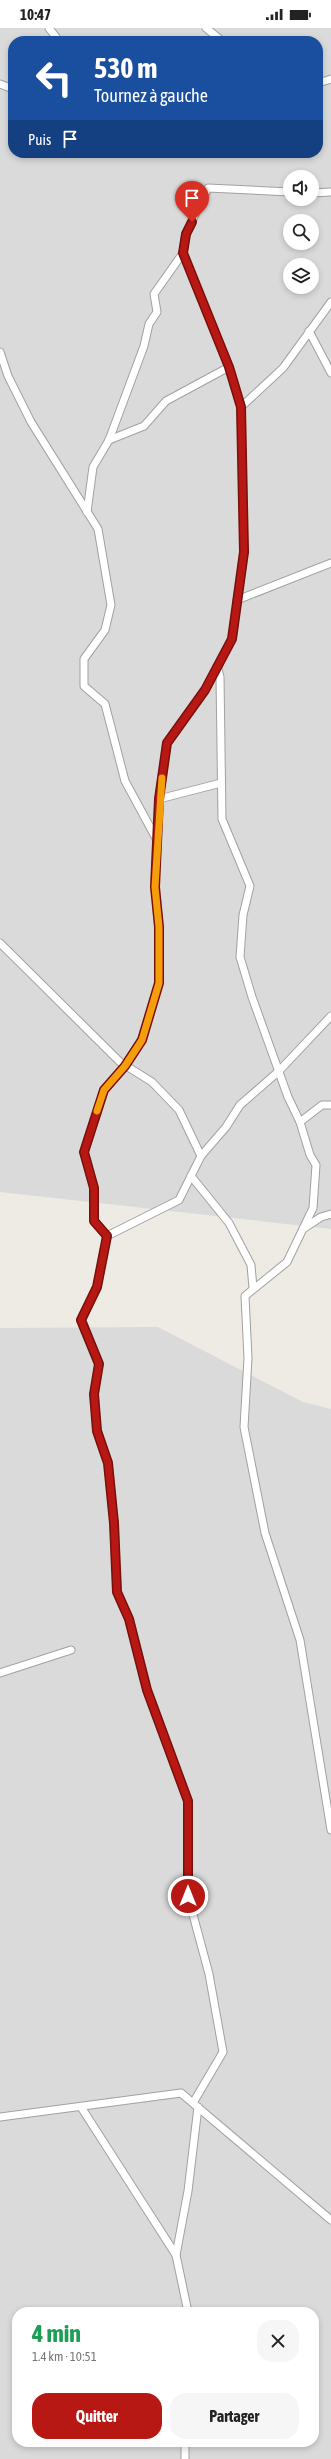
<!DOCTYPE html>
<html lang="fr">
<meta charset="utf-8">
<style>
:root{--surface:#fff;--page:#f6f6f6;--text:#222;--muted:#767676;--accent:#b81813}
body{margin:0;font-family:"Asap Condensed",sans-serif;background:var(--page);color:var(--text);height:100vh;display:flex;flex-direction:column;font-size:15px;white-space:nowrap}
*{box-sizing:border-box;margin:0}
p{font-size:13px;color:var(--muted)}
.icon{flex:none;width:22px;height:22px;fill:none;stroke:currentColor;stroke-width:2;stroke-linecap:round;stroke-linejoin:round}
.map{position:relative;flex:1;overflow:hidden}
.sheet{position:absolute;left:12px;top:2279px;width:307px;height:140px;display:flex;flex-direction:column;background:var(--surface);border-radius:16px;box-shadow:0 2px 6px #0003}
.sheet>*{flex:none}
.top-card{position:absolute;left:8px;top:8px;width:315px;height:122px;border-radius:16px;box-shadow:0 2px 6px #0003;background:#1a4fa0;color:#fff;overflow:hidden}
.tools{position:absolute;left:283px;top:142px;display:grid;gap:8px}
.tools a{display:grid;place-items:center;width:36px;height:36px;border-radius:50%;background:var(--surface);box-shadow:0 2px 6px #0003;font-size:20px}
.pin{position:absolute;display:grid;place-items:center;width:34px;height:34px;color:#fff;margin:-41px -17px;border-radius:50% 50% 50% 0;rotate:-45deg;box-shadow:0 0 4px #0007}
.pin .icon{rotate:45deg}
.me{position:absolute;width:44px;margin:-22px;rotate:0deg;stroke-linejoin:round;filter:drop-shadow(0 0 3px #0008)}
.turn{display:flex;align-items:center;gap:14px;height:84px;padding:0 20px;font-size:18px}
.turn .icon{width:52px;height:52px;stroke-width:2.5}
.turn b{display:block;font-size:28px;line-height:34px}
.then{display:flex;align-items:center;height:38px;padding:0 20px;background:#0003;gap:8px;font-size:15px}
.round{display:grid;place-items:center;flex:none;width:42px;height:42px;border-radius:16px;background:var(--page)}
.head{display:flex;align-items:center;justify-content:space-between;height:68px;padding:0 20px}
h1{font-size:24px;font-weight:700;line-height:30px;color:#1e9e55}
.button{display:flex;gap:8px;margin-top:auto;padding:8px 20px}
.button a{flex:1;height:46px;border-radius:16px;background:var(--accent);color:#fff;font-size:16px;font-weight:700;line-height:46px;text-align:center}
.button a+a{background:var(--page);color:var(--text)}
.status{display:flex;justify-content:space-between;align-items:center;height:28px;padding:0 20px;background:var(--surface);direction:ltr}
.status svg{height:11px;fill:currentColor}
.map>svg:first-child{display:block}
.residential{fill:#dbdada;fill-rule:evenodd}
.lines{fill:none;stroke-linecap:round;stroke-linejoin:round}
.street-casing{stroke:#a1a1a1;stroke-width:9}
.street{stroke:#fff;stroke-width:7}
.route-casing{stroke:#78100c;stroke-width:10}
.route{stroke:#b81813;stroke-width:7}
.slow{stroke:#f59e0b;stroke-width:7}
</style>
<div class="status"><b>10:47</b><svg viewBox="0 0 49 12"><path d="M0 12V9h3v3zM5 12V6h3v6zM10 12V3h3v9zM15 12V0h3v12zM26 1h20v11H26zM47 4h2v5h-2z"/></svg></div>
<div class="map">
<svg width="331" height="2431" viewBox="0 0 331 2431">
<rect width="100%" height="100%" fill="#edebe4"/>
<g class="residential">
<path d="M0,0H331V1201L0,1164ZM13,13H318V125H13ZM290,149H312V171H290ZM290,193H312V215H290ZM290,237H312V259H290Z"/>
<path d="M158,1299L303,1374L331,1381V2431H0V1300ZM17,2284H314V2414H17Z"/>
</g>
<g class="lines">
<defs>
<g id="street">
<polyline points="49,0 59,13"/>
<polyline points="206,0 222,13"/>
<polyline points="318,55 331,51"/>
<polyline points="0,56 13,61"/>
<polyline points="312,165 331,164"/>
<polyline points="309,303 331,345"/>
<polyline points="0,324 8,348 31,394 98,501 111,577 105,602 84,631 84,658 105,676 125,753 157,812"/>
<polyline points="241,379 229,339 183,225 186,205 208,160 290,164"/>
<polyline points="109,412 144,398 166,373 229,339"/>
<polyline points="87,484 93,439 109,412 144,318 149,296 157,284 154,266 183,225"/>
<polyline points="237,572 331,535"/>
<polyline points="217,638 220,649 222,791 250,858 243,887 240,929 252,969 288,1069 300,1094 310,1127 316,1137 313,1180 287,1234 245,1268 248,1330 244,1399 265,1505 300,1612 331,1802"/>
<polyline points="159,771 221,755"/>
<polyline points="0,915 120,1034 152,1054 179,1082 201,1128"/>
<polyline points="300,1094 322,1077 331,1077"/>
<polyline points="191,1148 229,1195 251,1237 253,1260"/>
<polyline points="303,1201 321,1189 331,1186"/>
<polyline points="107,1208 179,1172 201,1128 226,1099 240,1077 279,1043 331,988"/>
<polyline points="0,1645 71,1622"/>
<polyline points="193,2075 223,2024 209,1946 188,1868 188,1773 147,1662 129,1591 117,1564 114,1495 108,1435 97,1403 94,1367 99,1336 81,1293 97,1259 107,1208 94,1193 94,1160 84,1125 104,1062 125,1038 142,1011 159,955 159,899 155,859 159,771 167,715 205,662 232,611 244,524 241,379 283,340 331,274"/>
<polyline points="81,2079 176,2227 188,2284"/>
<polyline points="0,2089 181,2065 331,2192"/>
<polyline points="176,2227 188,2163 198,2079"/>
<polyline points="185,2431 185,2414"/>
</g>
</defs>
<use href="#street" class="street-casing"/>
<use href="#street" class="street"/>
</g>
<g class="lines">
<defs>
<polyline id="route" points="188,1868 188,1773 147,1662 129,1591 117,1564 114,1495 108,1435 97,1403 94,1366 99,1336 81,1292 97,1259 107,1208 94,1193 94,1160 84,1124 104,1062 125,1038 142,1012 159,955 159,899 155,859 159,771 167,715 205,662 232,611 244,524 241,379 229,339 183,225 186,206 192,194"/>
</defs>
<use href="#route" class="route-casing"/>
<use href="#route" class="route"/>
<polyline class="slow" points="97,1083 104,1062 125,1038 142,1012 159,955 159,899 155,859 162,750"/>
</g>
</svg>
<div class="tools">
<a><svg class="icon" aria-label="sound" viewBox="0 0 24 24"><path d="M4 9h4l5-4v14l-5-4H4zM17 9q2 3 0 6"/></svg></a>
<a><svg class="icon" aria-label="search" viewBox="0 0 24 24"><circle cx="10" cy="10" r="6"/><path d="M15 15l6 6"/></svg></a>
<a><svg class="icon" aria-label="layers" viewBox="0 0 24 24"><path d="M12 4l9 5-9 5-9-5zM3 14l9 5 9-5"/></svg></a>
</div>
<div class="pin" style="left:192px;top:194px;background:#d93025"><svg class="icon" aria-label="arrive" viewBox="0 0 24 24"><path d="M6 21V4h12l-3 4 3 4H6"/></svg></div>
<svg class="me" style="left:188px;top:1868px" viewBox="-20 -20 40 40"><circle r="17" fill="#b81813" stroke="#fff" stroke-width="3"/><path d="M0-11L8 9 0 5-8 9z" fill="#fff"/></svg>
<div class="top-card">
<div class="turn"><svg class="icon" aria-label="left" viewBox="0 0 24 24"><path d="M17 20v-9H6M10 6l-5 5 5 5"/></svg><div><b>530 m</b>Tournez à gauche</div></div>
<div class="then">Puis<svg class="icon" aria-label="arrive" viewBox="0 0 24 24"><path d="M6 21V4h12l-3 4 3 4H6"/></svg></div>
</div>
<section class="sheet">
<div class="head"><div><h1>4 min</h1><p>1.4 km · 10:51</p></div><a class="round"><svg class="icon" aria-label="close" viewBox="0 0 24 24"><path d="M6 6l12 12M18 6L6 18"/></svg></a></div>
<div class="button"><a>Quitter</a><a>Partager</a></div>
</section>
</div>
